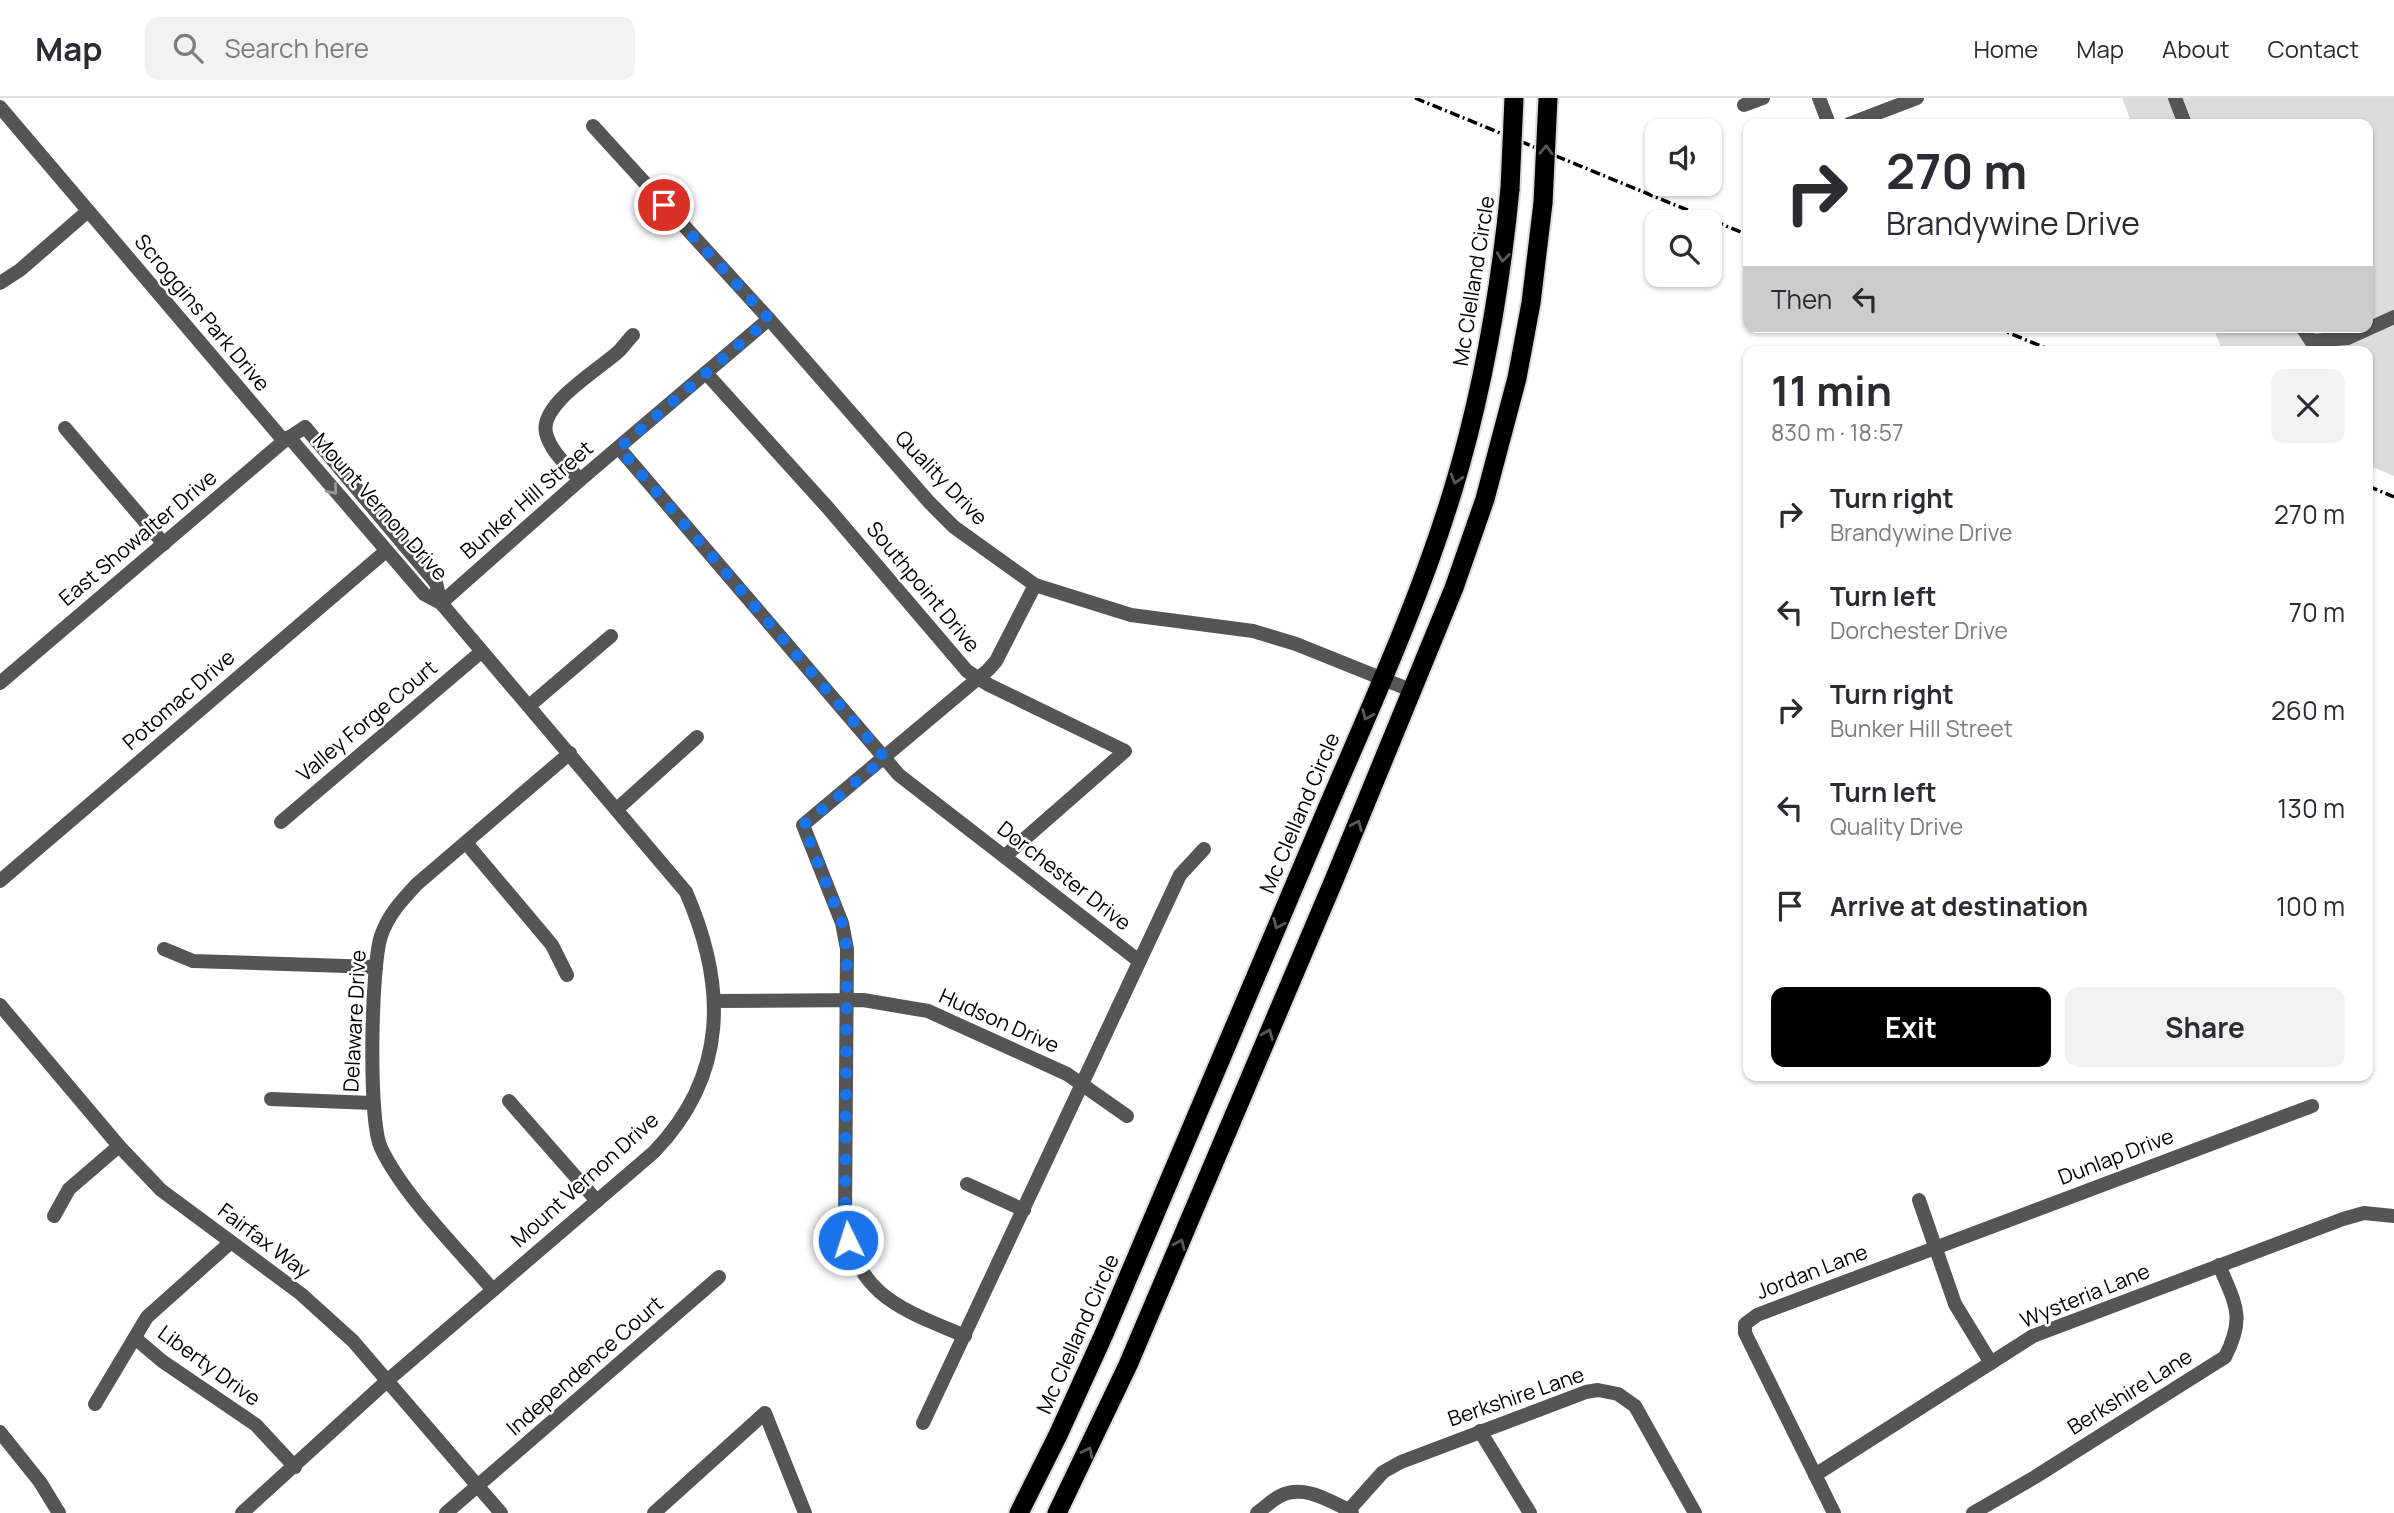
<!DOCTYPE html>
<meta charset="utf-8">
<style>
:root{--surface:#fff;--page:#f2f2f3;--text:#2b2b33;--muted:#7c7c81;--line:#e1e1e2;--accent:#000}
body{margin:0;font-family:Manrope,sans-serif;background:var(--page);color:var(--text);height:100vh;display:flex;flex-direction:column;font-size:26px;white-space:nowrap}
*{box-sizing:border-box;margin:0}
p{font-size:23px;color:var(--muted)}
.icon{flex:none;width:38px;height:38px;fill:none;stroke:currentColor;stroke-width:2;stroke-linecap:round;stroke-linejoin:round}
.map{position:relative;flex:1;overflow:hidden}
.sheet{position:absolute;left:1743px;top:248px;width:630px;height:735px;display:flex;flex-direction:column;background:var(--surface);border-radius:14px;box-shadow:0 2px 5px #0004}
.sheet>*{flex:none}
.top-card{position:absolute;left:1743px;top:21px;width:630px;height:214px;border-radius:14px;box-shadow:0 2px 5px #0004;background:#fff;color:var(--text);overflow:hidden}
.fabs{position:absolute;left:1645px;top:21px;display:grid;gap:14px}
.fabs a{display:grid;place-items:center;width:77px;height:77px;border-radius:14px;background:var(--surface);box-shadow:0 2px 5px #0004;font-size:35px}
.pin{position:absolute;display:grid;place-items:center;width:60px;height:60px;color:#fff;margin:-30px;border:4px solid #fff;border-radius:50%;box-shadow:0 2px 7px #0007}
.me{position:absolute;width:77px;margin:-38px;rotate:356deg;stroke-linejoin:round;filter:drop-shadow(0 0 5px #0008)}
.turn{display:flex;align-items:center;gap:24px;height:147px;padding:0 28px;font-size:32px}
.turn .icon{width:91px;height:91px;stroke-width:2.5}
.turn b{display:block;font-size:49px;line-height:60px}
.then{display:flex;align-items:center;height:66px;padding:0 28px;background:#0003;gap:14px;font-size:26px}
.round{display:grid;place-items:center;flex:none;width:74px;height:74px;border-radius:14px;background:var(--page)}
.summary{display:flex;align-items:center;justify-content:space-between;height:119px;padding:0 28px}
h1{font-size:42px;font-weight:700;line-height:52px}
.cta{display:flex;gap:14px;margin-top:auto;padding:14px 28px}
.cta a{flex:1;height:80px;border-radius:14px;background:var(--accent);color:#fff;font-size:28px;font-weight:700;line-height:80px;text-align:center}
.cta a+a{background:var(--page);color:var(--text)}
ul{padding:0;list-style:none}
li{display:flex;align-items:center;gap:21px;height:98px;padding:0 28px}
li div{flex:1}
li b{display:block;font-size:26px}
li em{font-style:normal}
header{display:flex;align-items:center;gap:42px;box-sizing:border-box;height:98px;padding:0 35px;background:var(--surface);border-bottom:2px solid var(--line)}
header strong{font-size:33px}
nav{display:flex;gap:38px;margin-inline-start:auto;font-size:24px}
.search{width:490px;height:63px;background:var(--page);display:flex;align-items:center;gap:18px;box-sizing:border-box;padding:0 24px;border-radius:14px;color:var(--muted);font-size:26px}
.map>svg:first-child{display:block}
.green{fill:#dcdcdc}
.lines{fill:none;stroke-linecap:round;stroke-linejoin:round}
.highway-casing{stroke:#dbdbdb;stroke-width:23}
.minor{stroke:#555;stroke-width:14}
.highway{stroke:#000;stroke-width:19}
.rail{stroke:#000;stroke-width:3.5;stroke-dasharray:10 3.5 2 3.5;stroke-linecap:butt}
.highway-bridge-casing{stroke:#dbdbdb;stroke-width:23;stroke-linecap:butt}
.highway-bridge{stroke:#000;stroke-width:19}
.oneway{stroke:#595959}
.oneway2{stroke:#999}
.route{stroke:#1a73e8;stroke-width:12;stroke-dasharray:0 21.6}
.labels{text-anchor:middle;stroke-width:5;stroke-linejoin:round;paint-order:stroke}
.street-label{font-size:21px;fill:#000;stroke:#fff}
</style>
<header>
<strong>Map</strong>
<div class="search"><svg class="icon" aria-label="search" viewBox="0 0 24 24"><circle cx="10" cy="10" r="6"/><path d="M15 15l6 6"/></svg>Search here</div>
<nav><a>Home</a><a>Map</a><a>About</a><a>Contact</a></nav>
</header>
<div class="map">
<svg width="2394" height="1415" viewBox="0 0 2394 1415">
<rect width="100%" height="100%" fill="#fff"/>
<polygon class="green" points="2122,0 2394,0 2394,378 2368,367 2368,254 2223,254 2213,229 2368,229 2368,26 2132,26"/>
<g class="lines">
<defs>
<g id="highway">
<path d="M1019,1415L1058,1337L1104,1236C1174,1070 1245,905 1315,739C1363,625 1417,511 1453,392C1483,293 1500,194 1510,91"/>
<polyline points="1057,1415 1128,1267 1334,782 1454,490 1485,401 1517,280 1531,205 1543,105"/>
</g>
</defs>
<use href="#highway" class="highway-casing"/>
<g class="minor">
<polyline points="1819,0 1829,26"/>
<polyline points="2175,0 2185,26"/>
<polyline points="1744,7 1763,0"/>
<polyline points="0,9 284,343"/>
<polyline points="1849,26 1917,0"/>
<polyline points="593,28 769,221 929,404 954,429 1035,487 1131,517 1253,533 1296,546 1413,593"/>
<polyline points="0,185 20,172 88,113"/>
<polyline points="2302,229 2311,243 2348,240 2394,219"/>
<polyline points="706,275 828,410 967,573 989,587 1125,653 1005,758"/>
<polyline points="65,330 164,446"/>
<polyline points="619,350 899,677 1139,863"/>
<path d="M580,382C568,368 550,353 546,335C539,306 600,271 619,253C624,248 628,242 633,237"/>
<polyline points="441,505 580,382 769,221"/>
<polyline points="0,585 284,343 305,329 436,485 441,505"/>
<polyline points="529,608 611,538"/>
<polyline points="617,711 697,639"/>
<polyline points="281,724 481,554"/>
<polyline points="467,746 552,847 567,877"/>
<polyline points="0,783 386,453"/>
<polyline points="164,851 193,863 376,869"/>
<polyline points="714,903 863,902 928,913 1067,976 1127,1018"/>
<polyline points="0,907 119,1048 161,1092 301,1196 353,1243 501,1415"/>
<polyline points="271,1001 372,1005"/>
<polyline points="509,1003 597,1103"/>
<polyline points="967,1086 1024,1112"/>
<polyline points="1919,1102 1955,1206 1991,1265"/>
<polyline points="54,1118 69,1091 119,1048"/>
<path d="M493,1192C457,1150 404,1098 381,1050C368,1022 371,868 381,838C388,817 402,802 417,786L570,655"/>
<path d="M965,1238C901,1211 854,1197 845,1120L847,851L842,825L803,727L988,572L996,563L1035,487"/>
<polyline points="135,1240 162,1263 256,1327 295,1369"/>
<polyline points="95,1306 147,1219 231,1144"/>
<polyline points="923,1325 1180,777 1204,751"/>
<polyline points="1480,1333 1530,1415"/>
<polyline points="0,1334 40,1384 59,1415"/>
<polyline points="1815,1377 2033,1238 2343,1121 2364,1115 2394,1118"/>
<polyline points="1349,1412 1383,1374 1401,1364 1586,1294 1598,1292 1618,1296 1635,1308 1695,1415"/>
<path d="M242,1415L388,1282L654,1054C728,977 727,888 686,794L441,505L424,496L289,339"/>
<polyline points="446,1415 719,1179"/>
<polyline points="654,1415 765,1315 805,1415"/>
<path d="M1257,1415C1264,1410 1272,1402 1280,1398C1303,1386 1328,1402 1349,1412L1352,1415"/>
<polyline points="1834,1415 1745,1235 1745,1226 1757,1217 2312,1008"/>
<path d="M1973,1415L2035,1379L2225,1259C2246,1218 2235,1206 2219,1167"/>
</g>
<use href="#highway" class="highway"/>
<g class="rail">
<polyline points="1415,0 1748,137"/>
<polyline points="1995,229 2055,254"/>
<polyline points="2368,388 2394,399"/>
</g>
<defs>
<g id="highway-bridge">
<polyline points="1510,91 1514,0"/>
<polyline points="1543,105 1548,0"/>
</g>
</defs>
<use href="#highway-bridge" class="highway-bridge-casing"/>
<use href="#highway-bridge" class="highway-bridge"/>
</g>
<defs><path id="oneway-chevron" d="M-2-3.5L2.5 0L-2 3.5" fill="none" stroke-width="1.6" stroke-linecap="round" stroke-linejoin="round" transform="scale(1.75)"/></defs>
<g class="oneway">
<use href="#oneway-chevron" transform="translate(1546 52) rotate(-88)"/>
<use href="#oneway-chevron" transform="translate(1503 159) rotate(97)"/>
<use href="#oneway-chevron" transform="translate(1456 381) rotate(106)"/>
<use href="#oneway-chevron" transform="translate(1367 617) rotate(113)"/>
<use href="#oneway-chevron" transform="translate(1357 727) rotate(-67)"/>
<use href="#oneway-chevron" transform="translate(1278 826) rotate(113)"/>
<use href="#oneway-chevron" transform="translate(1268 936) rotate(-67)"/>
<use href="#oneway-chevron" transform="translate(1180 1146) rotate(-67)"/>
<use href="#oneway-chevron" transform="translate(1088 1354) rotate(-64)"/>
</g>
<use class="oneway2" href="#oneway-chevron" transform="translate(333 392) rotate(50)"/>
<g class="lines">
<polyline class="route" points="664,107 769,221 619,350 885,660 803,727 842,825 847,851 845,1120 848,1142"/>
</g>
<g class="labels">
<g class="street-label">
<text transform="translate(1474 183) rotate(-81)" y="7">Mc Clelland Circle</text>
<text transform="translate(202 215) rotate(50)" y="7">Scroggins Park Drive</text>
<text transform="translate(941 380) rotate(46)" y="7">Quality Drive</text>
<text transform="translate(527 402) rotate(-41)" y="7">Bunker Hill Street</text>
<text transform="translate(380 409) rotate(48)" y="7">Mount Vernon Drive</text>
<text transform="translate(138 440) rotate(-40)" y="7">East Showalter Drive</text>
<text transform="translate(923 489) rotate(50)" y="7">Southpoint Drive</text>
<text transform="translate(179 602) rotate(-41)" y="7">Potomac Drive</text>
<text transform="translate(367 623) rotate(-40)" y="7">Valley Forge Court</text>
<text transform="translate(1300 715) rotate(-67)" y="7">Mc Clelland Circle</text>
<text transform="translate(1064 778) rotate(38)" y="7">Dorchester Drive</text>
<text transform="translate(355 923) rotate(-87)" y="7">Delaware Drive</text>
<text transform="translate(999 923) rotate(24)" y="7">Hudson Drive</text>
<text transform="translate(2116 1059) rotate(-21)" y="7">Dunlap Drive</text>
<text transform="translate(585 1082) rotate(-42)" y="7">Mount Vernon Drive</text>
<text transform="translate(264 1143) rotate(37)" y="7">Fairfax Way</text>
<text transform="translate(1812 1174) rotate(-21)" y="7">Jordan Lane</text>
<text transform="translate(2085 1198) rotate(-22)" y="7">Wysteria Lane</text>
<text transform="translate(1078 1236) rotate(-66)" y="7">Mc Clelland Circle</text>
<text transform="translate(209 1268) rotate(36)" y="7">Liberty Drive</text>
<text transform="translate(585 1268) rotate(-41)" y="7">Independence Court</text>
<text transform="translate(2130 1294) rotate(-32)" y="7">Berkshire Lane</text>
<text transform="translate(1516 1299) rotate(-19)" y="7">Berkshire Lane</text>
</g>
</g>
</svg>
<div class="fabs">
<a><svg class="icon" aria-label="sound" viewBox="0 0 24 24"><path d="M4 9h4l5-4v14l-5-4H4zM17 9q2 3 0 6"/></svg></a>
<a><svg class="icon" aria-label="search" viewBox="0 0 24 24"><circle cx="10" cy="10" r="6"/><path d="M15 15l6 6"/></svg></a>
</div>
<div class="pin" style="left:664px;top:107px;background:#d93025"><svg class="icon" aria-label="arrive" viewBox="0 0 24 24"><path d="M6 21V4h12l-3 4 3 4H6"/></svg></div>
<svg class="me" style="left:848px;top:1142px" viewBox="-20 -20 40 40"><circle r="17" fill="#1a73e8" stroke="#fff" stroke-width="3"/><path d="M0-11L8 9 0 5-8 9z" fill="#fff"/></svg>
<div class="top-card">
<div class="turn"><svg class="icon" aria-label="right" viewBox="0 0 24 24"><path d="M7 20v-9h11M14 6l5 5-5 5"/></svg><div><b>270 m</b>Brandywine Drive</div></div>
<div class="then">Then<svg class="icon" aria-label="left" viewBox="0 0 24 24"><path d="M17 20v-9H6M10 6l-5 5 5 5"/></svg></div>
</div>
<section class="sheet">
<div class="summary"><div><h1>11 min</h1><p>830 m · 18:57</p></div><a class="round"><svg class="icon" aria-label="close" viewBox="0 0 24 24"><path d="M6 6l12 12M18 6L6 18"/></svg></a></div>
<ul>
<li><svg class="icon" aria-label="right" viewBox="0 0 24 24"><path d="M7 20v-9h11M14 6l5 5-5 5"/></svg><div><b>Turn right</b><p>Brandywine Drive</p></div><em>270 m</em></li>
<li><svg class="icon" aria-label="left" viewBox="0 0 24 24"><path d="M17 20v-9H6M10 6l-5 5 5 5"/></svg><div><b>Turn left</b><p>Dorchester Drive</p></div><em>70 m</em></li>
<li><svg class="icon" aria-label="right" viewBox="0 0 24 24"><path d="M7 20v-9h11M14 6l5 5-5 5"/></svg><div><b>Turn right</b><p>Bunker Hill Street</p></div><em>260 m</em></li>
<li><svg class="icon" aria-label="left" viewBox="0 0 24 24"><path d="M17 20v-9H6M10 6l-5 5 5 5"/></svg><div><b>Turn left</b><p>Quality Drive</p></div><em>130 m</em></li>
<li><svg class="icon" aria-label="arrive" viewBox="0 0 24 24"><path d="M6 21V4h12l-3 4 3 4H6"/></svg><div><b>Arrive at destination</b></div><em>100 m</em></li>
</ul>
<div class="cta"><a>Exit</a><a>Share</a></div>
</section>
</div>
